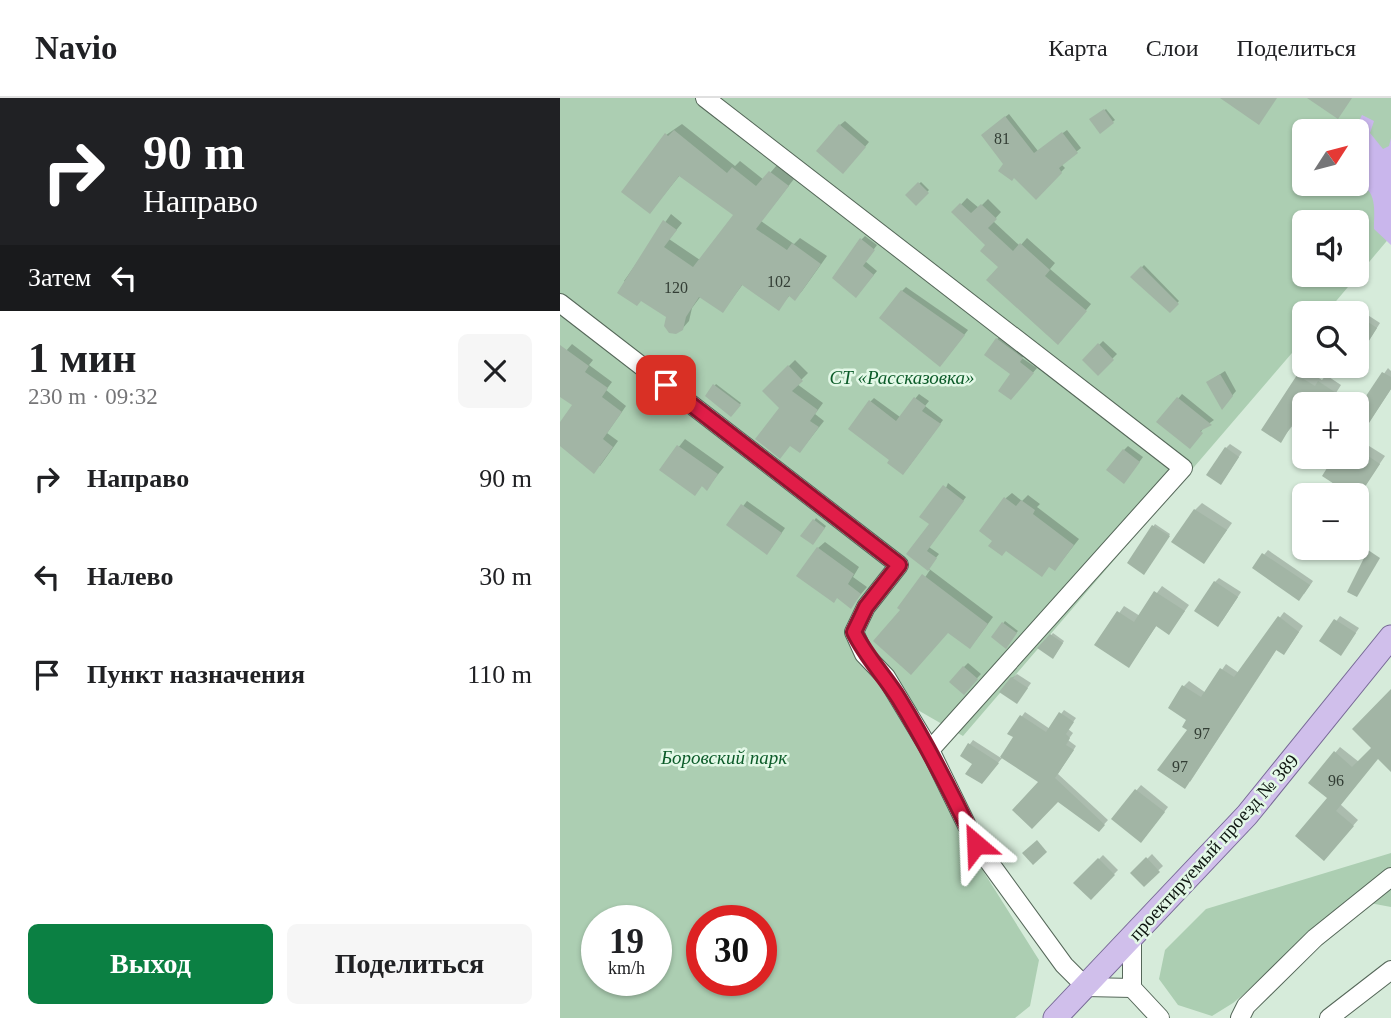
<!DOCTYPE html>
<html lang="ru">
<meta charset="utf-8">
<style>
:root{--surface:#fff;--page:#f6f6f6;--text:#202124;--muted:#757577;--line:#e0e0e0;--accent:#0b8043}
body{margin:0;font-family:Georgia,serif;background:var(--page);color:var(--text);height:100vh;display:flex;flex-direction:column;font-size:26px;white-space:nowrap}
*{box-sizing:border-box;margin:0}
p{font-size:23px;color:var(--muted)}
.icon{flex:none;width:38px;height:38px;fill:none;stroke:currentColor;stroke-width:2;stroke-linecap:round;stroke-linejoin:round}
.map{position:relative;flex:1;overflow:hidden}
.panel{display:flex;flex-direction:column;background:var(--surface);width:560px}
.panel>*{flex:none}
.guide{background:#202124;color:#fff;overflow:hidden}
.needle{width:46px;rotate:54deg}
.fabs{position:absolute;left:732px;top:21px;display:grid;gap:14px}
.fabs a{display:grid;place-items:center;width:77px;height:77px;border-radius:10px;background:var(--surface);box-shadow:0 2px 5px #0004;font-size:35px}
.speed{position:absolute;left:21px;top:807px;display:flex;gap:14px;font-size:35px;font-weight:700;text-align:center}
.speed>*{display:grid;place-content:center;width:91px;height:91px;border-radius:50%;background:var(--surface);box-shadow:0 2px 5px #0004;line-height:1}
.speed small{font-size:18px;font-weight:400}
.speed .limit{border:10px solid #d22;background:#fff;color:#111}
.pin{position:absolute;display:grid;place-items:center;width:60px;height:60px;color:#fff;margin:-30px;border-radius:14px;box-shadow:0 4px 10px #0006}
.me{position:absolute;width:77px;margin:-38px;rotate:334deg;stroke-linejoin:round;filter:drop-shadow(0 0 5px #0008)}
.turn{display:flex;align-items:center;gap:24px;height:147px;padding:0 28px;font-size:32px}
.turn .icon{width:91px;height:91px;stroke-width:2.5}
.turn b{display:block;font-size:49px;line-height:60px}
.then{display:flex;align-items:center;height:66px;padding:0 28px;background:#0003;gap:14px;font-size:26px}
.round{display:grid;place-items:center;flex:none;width:74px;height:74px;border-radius:10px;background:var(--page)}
.head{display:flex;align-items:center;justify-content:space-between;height:119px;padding:0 28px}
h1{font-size:42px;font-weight:700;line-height:52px}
.cta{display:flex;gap:14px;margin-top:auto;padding:14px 28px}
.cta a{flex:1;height:80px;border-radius:10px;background:var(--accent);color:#fff;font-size:28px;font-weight:700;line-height:80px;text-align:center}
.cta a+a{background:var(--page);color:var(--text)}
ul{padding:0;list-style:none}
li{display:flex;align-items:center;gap:21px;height:98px;padding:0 28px}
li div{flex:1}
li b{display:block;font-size:26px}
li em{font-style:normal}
header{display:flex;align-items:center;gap:42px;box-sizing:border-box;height:98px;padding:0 35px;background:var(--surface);border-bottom:2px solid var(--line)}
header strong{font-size:33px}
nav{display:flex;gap:38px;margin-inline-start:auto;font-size:24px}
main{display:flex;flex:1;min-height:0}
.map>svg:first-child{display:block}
.green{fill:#acceb2;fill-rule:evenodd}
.water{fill:#c9b6ec}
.shadow{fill:#0003}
.building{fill:#a2b5a5}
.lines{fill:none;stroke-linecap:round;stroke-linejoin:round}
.minor-casing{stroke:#556759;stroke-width:20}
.major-casing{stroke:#776996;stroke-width:25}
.minor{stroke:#fff;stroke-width:18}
.major{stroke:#d0bfeb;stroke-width:23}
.route-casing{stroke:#92132f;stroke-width:18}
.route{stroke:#e11d48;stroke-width:12}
.labels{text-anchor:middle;stroke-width:5;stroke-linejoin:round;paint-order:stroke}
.number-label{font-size:16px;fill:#333e35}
.park-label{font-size:19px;font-style:italic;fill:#0c5b29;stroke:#e3f8e7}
.street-label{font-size:19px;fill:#0e1610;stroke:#e3f8e7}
</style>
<header>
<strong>Navio</strong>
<nav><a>Карта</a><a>Слои</a><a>Поделиться</a></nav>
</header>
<main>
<section class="panel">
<div class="guide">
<div class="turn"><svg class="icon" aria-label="right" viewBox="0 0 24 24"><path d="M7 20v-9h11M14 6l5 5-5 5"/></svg><div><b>90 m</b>Направо</div></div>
<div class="then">Затем<svg class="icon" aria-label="left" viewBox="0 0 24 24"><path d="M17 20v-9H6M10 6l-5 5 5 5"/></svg></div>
</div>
<div class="head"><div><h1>1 мин</h1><p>230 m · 09:32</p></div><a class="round"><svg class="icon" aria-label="close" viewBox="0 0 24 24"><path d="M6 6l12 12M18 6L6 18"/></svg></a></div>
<ul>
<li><svg class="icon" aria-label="right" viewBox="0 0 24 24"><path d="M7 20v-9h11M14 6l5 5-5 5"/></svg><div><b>Направо</b></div><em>90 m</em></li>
<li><svg class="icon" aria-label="left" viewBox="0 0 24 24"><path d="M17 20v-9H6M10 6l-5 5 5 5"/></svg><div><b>Налево</b></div><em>30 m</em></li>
<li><svg class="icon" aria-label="arrive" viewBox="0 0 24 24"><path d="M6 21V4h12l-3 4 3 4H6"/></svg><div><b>Пункт назначения</b></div><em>110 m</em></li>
</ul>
<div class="cta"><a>Выход</a><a>Поделиться</a></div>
</section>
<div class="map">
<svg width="831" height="920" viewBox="0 0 831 920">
<rect width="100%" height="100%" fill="#d6ebda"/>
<g class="green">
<path d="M0,0H831V138L766,215H744V241L403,638L328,595L349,625L408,749L479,862L470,908L455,920H0ZM744,33H796V86H744ZM744,124H796V177H744ZM37,822H96V882H37ZM142,822H201V882H142Z"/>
<polygon points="831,755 831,809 799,803 673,905 652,918 618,907 599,881 605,852 646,811"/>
</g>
<path class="water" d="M802,17L814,23L810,35L823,51L829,48L831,40V147L814,131C814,113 818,90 796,86V53L802,40L797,27Z"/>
<g class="shadow">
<polygon points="546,11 555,22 540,33 532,22"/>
<polygon points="449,16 478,53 507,32 521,50 501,66 505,70 476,99 445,66 426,34"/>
<polygon points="285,23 309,44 287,70 280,27"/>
<polygon points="122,26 175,68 180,63 204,82 217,67 234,81 201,123 234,146 240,140 267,158 242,193 235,200 230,197 219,210 183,186 163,213 141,198 132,210 129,223 122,231 64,183 111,116 122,125 109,141 140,162 176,116 120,77 90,114 106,37"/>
<polygon points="361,84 369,92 356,105 347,97"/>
<polygon points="407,100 419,110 428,101 441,114 433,123 460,148 467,140 495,165 490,171 531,206 504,239 441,169 428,147 394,114"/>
<polygon points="305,138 317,147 305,163 317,173 299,194 302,141"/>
<polygon points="584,167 619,203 610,213 573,179"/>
<polygon points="346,189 408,232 384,263 342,193"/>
<polygon points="797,210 820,225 808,244 796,243 796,215 792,215"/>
<polygon points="441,238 465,256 462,260 477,270 451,300 452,276 437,241"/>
<polygon points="543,243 557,256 538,275 524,262"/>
<polygon points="12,246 33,262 29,267 52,284 46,292 66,308 47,335 58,343 40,368 0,346 0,327 14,307 0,296 0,260"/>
<polygon points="235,262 248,275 237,286 263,305 255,316 264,323 245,347 221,310 204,293"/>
<polygon points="828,270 831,273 831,291 798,341 825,358 797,399 764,378 776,359 796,359 796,316"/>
<polygon points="745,271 762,282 766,277 781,287 769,306 744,306 744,314 720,343 703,332"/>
<polygon points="665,273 676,293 666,305 648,284"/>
<polygon points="156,286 181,305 171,317 147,298"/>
<polygon points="359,296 369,303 365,308 383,322 347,371 332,361 310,304 314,300 340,319"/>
<polygon points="622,296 654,322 644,329 634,345 599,324"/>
<polygon points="125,341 164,369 147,390 101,372"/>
<polygon points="670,346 682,354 665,380 666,350"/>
<polygon points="568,348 583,359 568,379 564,352"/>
<polygon points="388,385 406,399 369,449 379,456 368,470 433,519 416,542 343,512 370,472 349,456 371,426"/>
<polygon points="452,395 462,403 468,397 480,406 477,409 519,441 500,465 434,442 446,400"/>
<polygon points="187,403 225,430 211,450 169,427"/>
<polygon points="642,405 672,425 644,464 635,412"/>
<polygon points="256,420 266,428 253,445 243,438"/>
<polygon points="595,426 610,436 586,473 569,465"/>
<polygon points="265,444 299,469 293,479 307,489 291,508 258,450"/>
<polygon points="708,452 753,483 744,496 694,469"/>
<polygon points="659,480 681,494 662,523 655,484"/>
<polygon points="602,488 629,507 609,535 597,527 569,568 537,547 564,508 580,518"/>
<polygon points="724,514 743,528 728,550 717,551 630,684 629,621 624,588 629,583 646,595 666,566 679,575"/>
<polygon points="780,518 799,530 785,551 762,543"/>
<polygon points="445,523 458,533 445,548 433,539"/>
<polygon points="493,535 504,543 495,557 480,550"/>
<polygon points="408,565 421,576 404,594 404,569"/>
<polygon points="457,576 471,585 461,599 452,580"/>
<polygon points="831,592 831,671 818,659 780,706 798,722 769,755 770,700 775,655 780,649 799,664 814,650 795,631"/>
<polygon points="504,612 516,620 508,631 513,635 508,642 516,648 498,676 548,722 539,732 481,684 443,659 425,680 414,665 402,657 413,642 441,660 455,639 450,635 465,614 490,631"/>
<polygon points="581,687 608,709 585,739 553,721"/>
<polygon points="592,756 603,768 584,786 573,775"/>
<polygon points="543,757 558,772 531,800 516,785"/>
</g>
<g class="building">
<polygon points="660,0 717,0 699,27"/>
<polygon points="747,0 792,0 778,21"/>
<polygon points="544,11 554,25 540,36 529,21"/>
<polygon points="445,18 474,55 502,34 518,55 499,70 502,75 476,102 454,80 452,83 438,73 443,66 421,37"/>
<polygon points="279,26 306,49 283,76 256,53"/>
<polygon points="114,32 167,75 172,69 196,88 209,73 229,88 196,131 227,152 232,145 261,166 235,203 229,198 219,213 182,187 163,215 139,199 126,219 123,232 116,236 109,235 104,228 106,219 81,203 77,208 57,195 103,122 117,132 104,149 133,169 173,117 119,78 90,116 61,94 105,35 108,38"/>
<polygon points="358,84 369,95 356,108 345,97"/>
<polygon points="400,105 411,115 421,106 437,121 428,130 453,153 460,145 490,172 485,178 527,213 498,247 426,182 438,169 420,153 425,147 391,114"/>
<polygon points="300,140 315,152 303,168 314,177 296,200 272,180"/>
<polygon points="581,168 619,206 610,215 570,179"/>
<polygon points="341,192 405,237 380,269 319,220"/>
<polygon points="796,216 817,230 796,263"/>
<polygon points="436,240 463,260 460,264 474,275 451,302 438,293 450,276 424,257"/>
<polygon points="538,245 554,262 538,278 522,262"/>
<polygon points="0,247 29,268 25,274 48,290 42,299 62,314 43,341 53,349 34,376 0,348 0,324 12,307 0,299"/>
<polygon points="228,267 243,283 232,293 258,312 250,323 259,329 240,355 230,348 220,361 195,341 219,310 202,293"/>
<polygon points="822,274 831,279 831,291 796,345 796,313"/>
<polygon points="660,276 673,298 662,312 646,284"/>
<polygon points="737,277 755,288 758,283 776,295 768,306 744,306 721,345 701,332"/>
<polygon points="153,286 181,307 171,319 145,298"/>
<polygon points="354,299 366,308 362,313 381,326 343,377 327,365 329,362 288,331 309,302 336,323"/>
<polygon points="617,299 652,327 640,333 643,335 630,351 596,324"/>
<polygon points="117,347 158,376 147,393 142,388 135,398 99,372"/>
<polygon points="665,349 679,359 661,387 646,377"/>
<polygon points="796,350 820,366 797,401 796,397 791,397 762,378 774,359 796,359"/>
<polygon points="563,351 580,364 564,386 546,372"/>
<polygon points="383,387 404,403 367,453 377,460 368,473 346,456 369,426 359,419"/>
<polygon points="444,399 456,408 461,402 475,412 473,416 514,447 495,473 489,469 482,479 446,453 442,458 428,448 432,443 419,433"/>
<polygon points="181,406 222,435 207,457 166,427"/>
<polygon points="634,411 667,432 644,466 611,444"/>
<polygon points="253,421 265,430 253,447 240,438"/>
<polygon points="592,427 610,438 584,477 567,465"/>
<polygon points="257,449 294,476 288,486 301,496 291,511 277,500 274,505 236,478"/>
<polygon points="808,452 820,460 797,499 787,494"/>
<polygon points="702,455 750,487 739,503 692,470"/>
<polygon points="362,476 428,526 410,551 388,535 351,577 313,543 340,512 337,510"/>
<polygon points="654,483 678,499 658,529 634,513"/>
<polygon points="594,493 625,513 609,537 596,528 569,570 534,547 557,513 574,524"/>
<polygon points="718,518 739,534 724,557 716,552 625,691 597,672 627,632 622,629 626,622 608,610 622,587 641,599 660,570 674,579"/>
<polygon points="774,521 796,535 781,558 759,543"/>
<polygon points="442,524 457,535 446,551 431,539"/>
<polygon points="490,536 503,545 493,561 477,550"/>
<polygon points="403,568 418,581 404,597 389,584"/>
<polygon points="451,579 468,590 457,606 439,594"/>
<polygon points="831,591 831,674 818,661 776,713 794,728 764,763 735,738 767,700 748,685 774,653 792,669 811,650 792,631"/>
<polygon points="499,614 514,624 506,636 510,640 506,647 514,652 495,680 545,727 539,734 498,704 472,731 452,712 478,684 440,659 453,639 447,636 460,617 486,634"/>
<polygon points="408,645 439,665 422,686 405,676 412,666 400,658"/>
<polygon points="575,691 605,714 581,745 551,721"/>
<polygon points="477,742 487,754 473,767 462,755"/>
<polygon points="586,759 600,774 584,789 570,775"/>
<polygon points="538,760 555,777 531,802 513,785"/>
</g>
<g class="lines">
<defs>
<g id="minor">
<polyline points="145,0 623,370 370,652 416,746 504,867 526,889 572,890"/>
<polyline points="0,205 339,467 306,509 294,534 304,556 326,579 370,652"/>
<polyline points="572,841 572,890 600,920"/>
<polyline points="680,920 686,908 755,840 831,779"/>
<polyline points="769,920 831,872"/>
</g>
<polyline id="major" points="495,920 687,717 831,539"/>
</defs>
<use href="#minor" class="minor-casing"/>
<use href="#major" class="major-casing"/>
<use href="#minor" class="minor"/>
<use href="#major" class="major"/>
</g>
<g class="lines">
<defs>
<path id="route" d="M106,287L339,467L306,509L294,534C306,559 325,578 339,601C368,648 392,696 416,746"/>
</defs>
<use href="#route" class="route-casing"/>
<use href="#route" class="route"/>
</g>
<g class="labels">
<g class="number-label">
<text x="442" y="46">81</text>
<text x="219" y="189">102</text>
<text x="116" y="195">120</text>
<text x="642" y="641">97</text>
<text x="620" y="674">97</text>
<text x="776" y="688">96</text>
</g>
<g class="park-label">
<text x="342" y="286">СТ «Рассказовка»</text>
<text x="164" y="666">Боровский парк</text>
</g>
<g class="street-label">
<text transform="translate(653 749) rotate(-48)" y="7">проектируемый проезд № 389</text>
</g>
</g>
</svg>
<div class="fabs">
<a><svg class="needle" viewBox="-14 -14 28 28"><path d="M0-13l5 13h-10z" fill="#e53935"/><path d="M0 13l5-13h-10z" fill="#757577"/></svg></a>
<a><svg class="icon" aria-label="sound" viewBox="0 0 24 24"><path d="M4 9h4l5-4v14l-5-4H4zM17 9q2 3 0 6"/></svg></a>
<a><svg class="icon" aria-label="search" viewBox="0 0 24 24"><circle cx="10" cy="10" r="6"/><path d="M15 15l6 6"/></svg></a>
<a>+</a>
<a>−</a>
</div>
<div class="speed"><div>19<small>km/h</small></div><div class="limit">30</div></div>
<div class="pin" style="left:106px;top:287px;background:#d93025"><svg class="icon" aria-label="arrive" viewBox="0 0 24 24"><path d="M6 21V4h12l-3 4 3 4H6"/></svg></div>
<svg class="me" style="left:416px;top:746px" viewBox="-20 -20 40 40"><path d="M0-17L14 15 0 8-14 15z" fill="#e11d48" stroke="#fff" stroke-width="4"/></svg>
</div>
</main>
